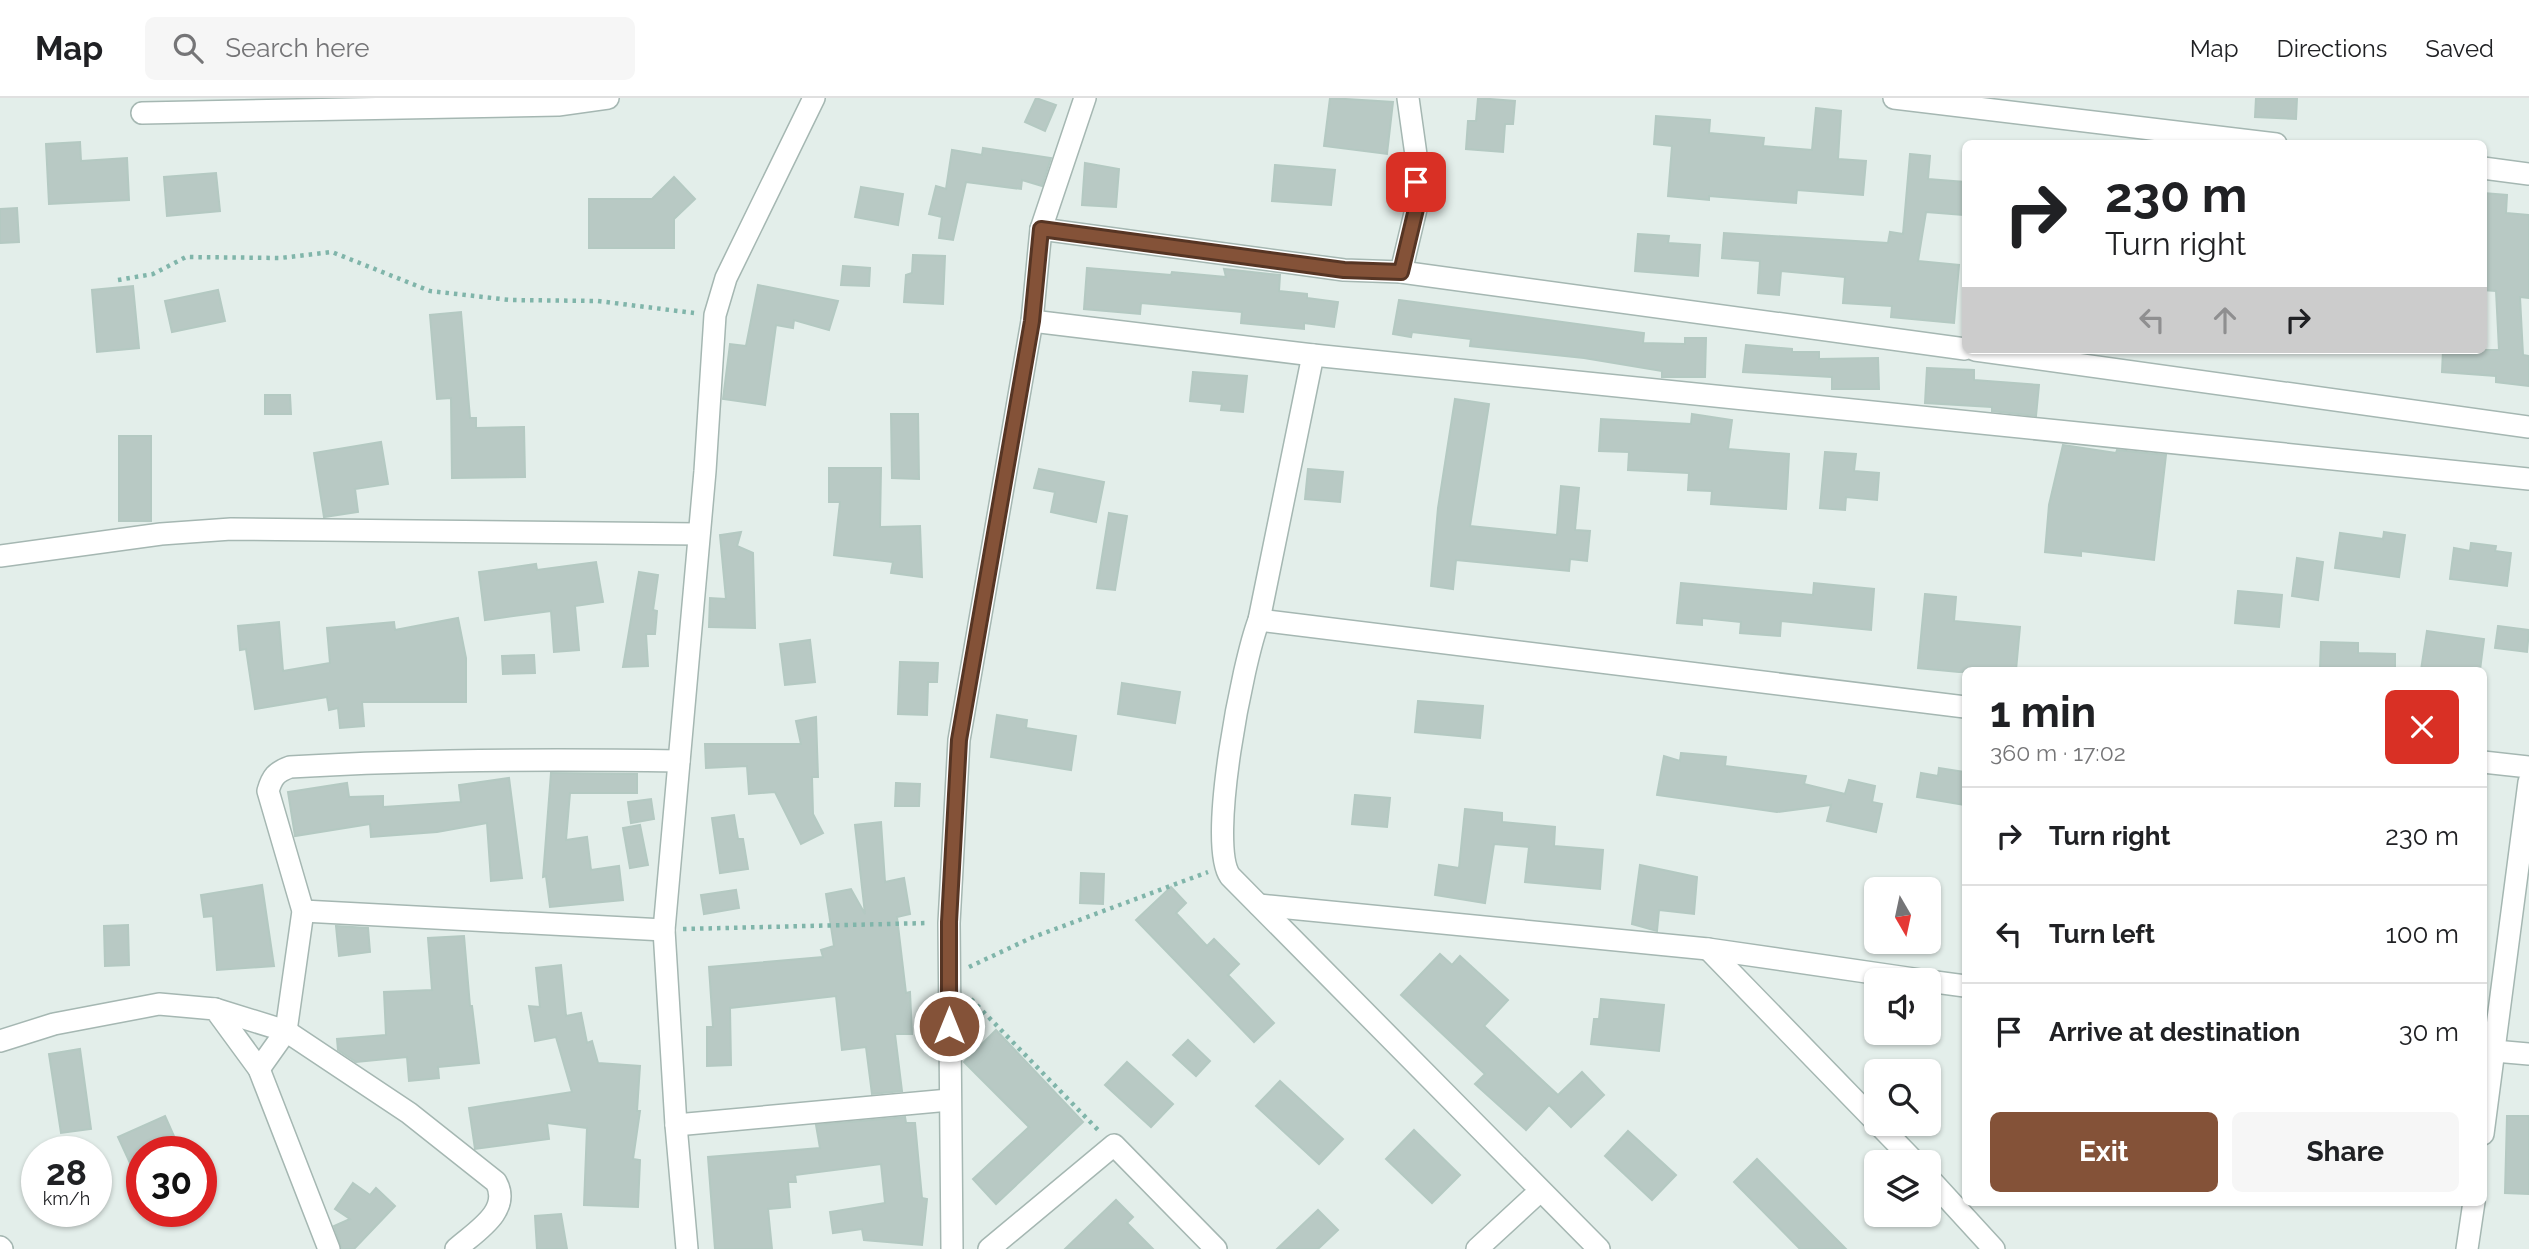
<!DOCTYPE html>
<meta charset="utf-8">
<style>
:root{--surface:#fff;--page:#f6f6f6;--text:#202124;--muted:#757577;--line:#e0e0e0;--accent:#845238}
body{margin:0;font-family:Raleway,sans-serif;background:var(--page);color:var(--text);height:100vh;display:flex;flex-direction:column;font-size:26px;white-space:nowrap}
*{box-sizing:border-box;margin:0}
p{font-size:23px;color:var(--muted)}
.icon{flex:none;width:38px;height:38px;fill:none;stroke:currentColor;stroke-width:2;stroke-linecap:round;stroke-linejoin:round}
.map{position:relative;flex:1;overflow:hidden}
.details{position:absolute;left:1962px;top:569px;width:525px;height:539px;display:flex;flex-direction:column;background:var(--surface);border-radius:10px;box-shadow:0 2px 5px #0004}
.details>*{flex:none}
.banner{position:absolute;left:1962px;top:42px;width:525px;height:214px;border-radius:10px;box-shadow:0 2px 5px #0004;background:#fff;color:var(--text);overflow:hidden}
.needle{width:46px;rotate:171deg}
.fabs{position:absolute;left:1864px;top:779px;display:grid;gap:14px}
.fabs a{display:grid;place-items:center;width:77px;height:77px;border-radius:10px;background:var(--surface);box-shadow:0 2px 5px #0004;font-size:35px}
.speed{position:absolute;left:21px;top:1038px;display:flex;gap:14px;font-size:35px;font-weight:700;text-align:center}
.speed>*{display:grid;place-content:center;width:91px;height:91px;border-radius:50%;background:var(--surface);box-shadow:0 2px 5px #0004;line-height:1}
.speed small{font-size:18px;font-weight:400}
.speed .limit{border:10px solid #d22;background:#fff;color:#111}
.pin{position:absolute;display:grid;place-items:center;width:60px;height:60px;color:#fff;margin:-30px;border-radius:14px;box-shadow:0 4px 10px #0006}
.me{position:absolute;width:77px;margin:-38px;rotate:0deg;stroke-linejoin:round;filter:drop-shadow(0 0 5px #0008)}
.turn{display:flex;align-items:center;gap:24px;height:147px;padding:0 28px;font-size:32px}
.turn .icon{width:91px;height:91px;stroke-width:2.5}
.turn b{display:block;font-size:49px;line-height:60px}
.lanes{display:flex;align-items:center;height:66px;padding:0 28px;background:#0003;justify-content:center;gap:35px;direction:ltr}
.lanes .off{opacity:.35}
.round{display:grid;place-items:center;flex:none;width:74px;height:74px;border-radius:10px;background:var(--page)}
.summary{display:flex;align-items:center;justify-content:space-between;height:119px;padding:0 28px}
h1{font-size:42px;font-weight:700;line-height:52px}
.action{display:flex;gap:14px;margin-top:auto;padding:14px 28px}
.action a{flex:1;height:80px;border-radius:10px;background:var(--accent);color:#fff;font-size:28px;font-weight:700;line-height:80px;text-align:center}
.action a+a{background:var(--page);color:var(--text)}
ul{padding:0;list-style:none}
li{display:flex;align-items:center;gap:21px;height:98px;padding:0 28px;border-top:2px solid var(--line)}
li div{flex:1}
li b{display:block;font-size:26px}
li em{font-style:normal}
header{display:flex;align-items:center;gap:42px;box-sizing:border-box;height:98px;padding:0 35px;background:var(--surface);border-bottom:2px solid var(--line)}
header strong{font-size:33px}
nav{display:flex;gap:38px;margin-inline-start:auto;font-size:24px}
.search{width:490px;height:63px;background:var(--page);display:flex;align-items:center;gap:18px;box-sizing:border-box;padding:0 24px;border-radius:10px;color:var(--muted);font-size:26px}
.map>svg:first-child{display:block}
.building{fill:#b8c9c4;stroke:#b4c9c2;stroke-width:2}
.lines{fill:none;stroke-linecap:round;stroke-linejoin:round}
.minor-casing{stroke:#a5b7b2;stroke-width:24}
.path{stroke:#80b5aa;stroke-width:4.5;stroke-dasharray:3.5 5;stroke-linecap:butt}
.minor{stroke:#fff;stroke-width:21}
.route-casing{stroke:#563524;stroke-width:18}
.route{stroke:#845238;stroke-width:12}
</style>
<header>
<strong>Map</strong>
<div class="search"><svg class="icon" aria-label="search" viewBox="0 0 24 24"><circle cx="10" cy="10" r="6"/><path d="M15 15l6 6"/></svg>Search here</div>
<nav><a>Map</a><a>Directions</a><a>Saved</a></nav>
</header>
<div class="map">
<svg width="2529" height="1151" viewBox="0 0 2529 1151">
<rect width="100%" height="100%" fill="#e3eeea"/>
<g class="building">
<polygon points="1036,0 1056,7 1045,33 1025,24"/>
<polygon points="1330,0 1393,4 1387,56 1324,48"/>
<polygon points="1478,0 1515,3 1513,26 1505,26 1503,54 1466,51 1468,23 1476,23"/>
<polygon points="2256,0 2297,0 2296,21 2255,19"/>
<polygon points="1816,10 1841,13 1838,61 1866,63 1863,97 1797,92 1796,105 1709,98 1709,102 1668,98 1672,48 1654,46 1656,18 1710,22 1709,35 1764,40 1763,48 1812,52"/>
<polygon points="80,44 81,63 127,60 129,102 49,106 46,46"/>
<polygon points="983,50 1051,60 1042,88 1022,82 1021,91 966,84 953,142 939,140 942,119 929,116 936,88 946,91 952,52 982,57"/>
<polygon points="1910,56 1930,58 1928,81 1965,84 1963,117 1926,114 1918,163 1959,167 1954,225 1891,219 1892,208 1843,205 1845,179 1781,173 1779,197 1758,195 1760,163 1722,160 1724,135 1888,145 1890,134 1903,136"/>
<polygon points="1085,65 1119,71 1116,109 1082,107"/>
<polygon points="1275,67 1335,72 1331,107 1272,103"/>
<polygon points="216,75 220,113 167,118 164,79"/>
<polygon points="674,79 695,101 674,121 674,150 589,150 589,101 652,101"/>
<polygon points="861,89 903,96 898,127 855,119"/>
<polygon points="2483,95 2507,97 2506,115 2529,117 2529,200 2520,199 2523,257 2529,258 2529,288 2496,284 2496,278 2442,274 2443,252 2499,252 2496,193 2483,192"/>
<polygon points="17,110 19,144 0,145 0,111"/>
<polygon points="1638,136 1669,138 1668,145 1700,147 1698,178 1635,173"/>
<polygon points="913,157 945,158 943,206 904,204 906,177 912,175"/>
<polygon points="843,168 870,170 869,188 841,187"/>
<polygon points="1087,170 1171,177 1172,174 1226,179 1224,171 1280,177 1279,193 1307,196 1307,200 1338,204 1334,229 1304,225 1304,231 1241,225 1242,214 1141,205 1140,216 1084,211"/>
<polygon points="758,187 838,203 829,232 794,222 793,230 776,227 765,307 723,301 730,246 746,248"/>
<polygon points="133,188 139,250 97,254 92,192"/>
<polygon points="218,192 225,223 172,234 165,203"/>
<polygon points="1399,202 1644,235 1643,245 1685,246 1685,240 1706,240 1705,279 1662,279 1662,273 1584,260 1470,248 1471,241 1412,234 1411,239 1393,236"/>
<polygon points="461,214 470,320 476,320 476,330 524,329 525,379 452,380 451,300 437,301 430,217"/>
<polygon points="1746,247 1792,251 1792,254 1819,254 1819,261 1878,260 1879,291 1832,291 1832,279 1743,274"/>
<polygon points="1927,270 1974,272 1974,282 2039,287 2036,318 1992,313 1992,309 1925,305"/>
<polygon points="1193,274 1247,278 1243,314 1221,312 1222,306 1190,303"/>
<polygon points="265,297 290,297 291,316 265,316"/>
<polygon points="1455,301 1489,306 1470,428 1557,437 1561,388 1579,390 1575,432 1590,433 1587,463 1570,461 1569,473 1456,462 1453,491 1431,488 1438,410"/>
<polygon points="891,316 918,316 919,381 892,380"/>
<polygon points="1692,316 1732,322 1728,351 1789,356 1786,411 1711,406 1712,393 1688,392 1689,375 1628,372 1629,354 1599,353 1601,321 1691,326"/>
<rect x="119" y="338" width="32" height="85"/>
<polygon points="381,344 388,386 355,391 358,414 324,419 314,355"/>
<polygon points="2063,347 2116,355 2117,352 2166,357 2154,462 2081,453 2081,458 2045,454 2049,407"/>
<polygon points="1825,354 1856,356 1854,373 1879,375 1877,402 1846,399 1845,412 1820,410"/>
<polygon points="829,370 881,370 880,429 920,428 922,479 891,475 893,464 834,457 840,404 829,404"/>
<polygon points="1039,371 1104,384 1096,424 1051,414 1055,394 1034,390"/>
<polygon points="1308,371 1343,374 1340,404 1305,401"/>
<polygon points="1109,415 1127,418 1115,492 1097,490"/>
<polygon points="741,434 737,448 753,455 755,530 709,529 710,500 726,501 720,437"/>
<polygon points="2384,434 2405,437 2399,479 2335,470 2340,435 2383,441"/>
<polygon points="2471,445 2496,448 2495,453 2511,455 2507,488 2450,481 2454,450 2470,453"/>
<polygon points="2297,460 2323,464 2318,502 2292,498"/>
<polygon points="596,464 603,504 575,508 579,552 554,554 551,513 485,522 479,474 536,466 537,472"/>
<polygon points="639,474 658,477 653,512 657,513 655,536 646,536 648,568 623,569"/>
<polygon points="1681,485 1813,497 1814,485 1874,491 1871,532 1781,523 1780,538 1740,535 1741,524 1702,520 1702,527 1677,525"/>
<polygon points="2238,493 2282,497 2279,529 2235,525"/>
<polygon points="1925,496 1956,499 1954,523 2020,529 2016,572 1959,574 1918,570"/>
<polygon points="458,520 466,560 466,604 362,604 364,628 340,630 338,610 329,612 327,599 255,611 246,551 240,552 238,528 279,524 283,573 330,565 327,530 394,524 395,532"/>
<polygon points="2498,528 2529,532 2527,554 2495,550"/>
<polygon points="2427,533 2484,541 2480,572 2421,572"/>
<polygon points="810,542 815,584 785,587 780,546"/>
<polygon points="2321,544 2358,545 2358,555 2395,556 2395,572 2320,572"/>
<polygon points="534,557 535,575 503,576 502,558"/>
<polygon points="900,564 938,565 937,584 928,584 927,617 898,616"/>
<polygon points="1122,585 1180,594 1175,625 1118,616"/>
<polygon points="1418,603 1483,608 1480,640 1415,634"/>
<polygon points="997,617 1027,622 1026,630 1076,638 1071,672 991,659"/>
<polygon points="816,619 818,679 812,679 813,716 823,735 801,746 775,694 749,696 747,668 706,670 705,646 801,646 796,623"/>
<polygon points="1681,655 1726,659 1725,668 1806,678 1804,686 1845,696 1849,682 1875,688 1872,704 1882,706 1876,734 1827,723 1831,707 1777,714 1657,697 1664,658 1680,663"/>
<polygon points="1939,670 1965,674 1965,707 1917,699 1921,675 1938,678"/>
<polygon points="551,675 637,676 637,695 570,695 566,742 587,739 591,772 619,768 623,802 550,809 546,778 543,779"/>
<polygon points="509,680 522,780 491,783 487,725 437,734 371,739 370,726 295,738 288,694 347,685 349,699 383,698 383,709 461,704 459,687"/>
<polygon points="896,685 920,686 919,708 895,708"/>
<polygon points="1355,697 1390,700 1387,729 1352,726"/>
<polygon points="651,701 654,721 631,725 628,704"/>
<polygon points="1465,711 1502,715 1502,724 1555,729 1554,748 1603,752 1600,791 1525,784 1529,749 1494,746 1485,805 1435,797 1439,767 1459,770"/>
<polygon points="734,717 738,741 743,741 748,771 720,775 712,720"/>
<polygon points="881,724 885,784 904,780 910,816 897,819 906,895 910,894 912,936 895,936 902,993 872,996 866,949 842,952 836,898 730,910 731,967 707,968 707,929 713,929 709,869 823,859 821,852 834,848 826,796 851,791 865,816 855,727"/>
<polygon points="640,727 648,767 630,770 623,730"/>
<polygon points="1640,767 1697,779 1694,816 1659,812 1657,833 1632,826"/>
<polygon points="1081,775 1104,776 1103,806 1080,805"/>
<polygon points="262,787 274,868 217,872 213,818 204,819 201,797"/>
<polygon points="1171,789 1186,805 1176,815 1207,848 1214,841 1239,866 1228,877 1274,925 1254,944 1136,822"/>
<polygon points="736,792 739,810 704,816 701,797"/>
<polygon points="128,827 129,867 105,868 104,828"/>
<polygon points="336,828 368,830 370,854 339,858"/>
<polygon points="464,838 470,908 472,908 479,965 438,969 439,980 409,983 407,959 356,964 338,952 337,941 386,937 384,894 432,892 428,840"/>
<polygon points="1440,856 1452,867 1460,858 1508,902 1484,928 1558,997 1582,974 1604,997 1571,1029 1549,1007 1526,1032 1475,986 1485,976 1401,897"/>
<polygon points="561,867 566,918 581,915 587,945 592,943 598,965 640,968 637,1013 640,1013 633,1061 640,1062 638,1109 584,1107 587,1030 547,1025 549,1041 475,1051 469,1010 572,994 556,939 535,943 529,908 540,909 536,870"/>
<polygon points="1601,901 1664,907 1659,953 1591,946 1594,921 1599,921"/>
<polygon points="996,932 1083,1024 996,1106 973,1081 1029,1029 964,964"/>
<polygon points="1188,942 1210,963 1196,978 1173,957"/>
<polygon points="80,951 91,1031 61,1035 49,956"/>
<polygon points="1127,964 1173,1006 1151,1029 1105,987"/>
<polygon points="1280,983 1343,1041 1319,1066 1256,1008"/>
<polygon points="165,1018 181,1054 142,1054 142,1091 118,1039"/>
<polygon points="2507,1018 2529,1018 2529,1096 2505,1095"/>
<polygon points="905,1019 906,1025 915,1025 922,1100 927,1101 922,1147 864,1142 862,1131 833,1135 830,1114 885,1105 881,1066 795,1077 796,1084 788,1084 790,1109 768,1111 772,1151 715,1151 708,1059 820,1050 816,1027"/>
<polygon points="1414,1032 1460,1077 1432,1105 1386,1061"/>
<polygon points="1628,1033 1676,1077 1652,1102 1605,1058"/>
<polygon points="1757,1061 1846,1151 1800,1151 1734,1084"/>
<polygon points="353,1085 370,1097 376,1090 395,1108 354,1151 342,1151 334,1128 350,1121 335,1111"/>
<polygon points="1116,1102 1133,1119 1127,1125 1153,1151 1065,1151"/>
<polygon points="1318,1112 1338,1132 1318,1151 1277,1151"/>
<polygon points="561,1116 567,1151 537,1151 535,1118"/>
</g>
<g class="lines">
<defs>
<g id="minor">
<polyline points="1894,0 2276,46"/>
<polyline points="142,15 558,7 608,0"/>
<polyline points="2483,70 2529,76"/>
<polyline points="1041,131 1344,172 1401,174 1965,251"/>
<polyline points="1401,174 1416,111 1416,57 1408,0"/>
<polyline points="1032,223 1313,257 2529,381"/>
<polyline points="1975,252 2529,329"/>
<path d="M1313,257L1259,522C1243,563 1207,745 1230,778L1599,1151"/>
<polyline points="0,458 161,436 231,431 698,436"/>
<polyline points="1259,522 1965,609"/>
<polyline points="2483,664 2529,669"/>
<polyline points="1259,807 1708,851 1921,882"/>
<polyline points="303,813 664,832"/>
<polyline points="1708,851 1876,1024"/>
<polyline points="1928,883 1965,888"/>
<path d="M215,911L286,933L409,1015L496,1084C512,1113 475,1134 456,1151"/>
<polyline points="0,943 54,926 159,906 215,911 259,971 329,1151"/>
<polyline points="2483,952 2529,956"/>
<path d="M259,971L286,933L303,813L268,693C272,679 276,674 290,669C420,661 549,661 679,663"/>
<polyline points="1878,1026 1915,1064"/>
<polyline points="676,1027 949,1002"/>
<polyline points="2483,1036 2529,684"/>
<polyline points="1928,1079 1994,1151"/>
<polyline points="0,1149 2,1151"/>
<polyline points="687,1151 676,1027 664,832 705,373 715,217 726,180 814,0"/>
<polyline points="952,1151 949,825 959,642 1032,223 1041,131 1085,0"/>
<polyline points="989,1151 1114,1047 1216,1151"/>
<polyline points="1477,1151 1540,1093"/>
<polyline points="2467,1151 2474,1104"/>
</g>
</defs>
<use href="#minor" class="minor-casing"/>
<g class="path">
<polyline points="118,182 153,176 186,159 280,160 332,154 430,193 510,202 598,203 694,215"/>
<polyline points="683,831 929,825"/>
<polyline points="969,869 1031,840 1208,774"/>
<polyline points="971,901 1099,1033"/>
</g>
<use href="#minor" class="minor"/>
</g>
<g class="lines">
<defs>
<polyline id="route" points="949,928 949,824 959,642 1032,223 1041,131 1344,172 1401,174 1416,111 1416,84"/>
</defs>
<use href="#route" class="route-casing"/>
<use href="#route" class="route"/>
</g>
</svg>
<div class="fabs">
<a><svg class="needle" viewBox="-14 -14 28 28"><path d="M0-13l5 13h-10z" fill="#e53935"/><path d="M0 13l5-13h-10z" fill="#757577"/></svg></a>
<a><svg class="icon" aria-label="sound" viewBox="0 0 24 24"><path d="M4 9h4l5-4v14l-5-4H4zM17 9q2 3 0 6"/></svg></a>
<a><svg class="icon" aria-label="search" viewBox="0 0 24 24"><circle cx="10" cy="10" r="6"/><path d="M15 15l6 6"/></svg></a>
<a><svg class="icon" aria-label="layers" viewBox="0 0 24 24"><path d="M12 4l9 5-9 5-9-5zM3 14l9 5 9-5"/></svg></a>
</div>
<div class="speed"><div>28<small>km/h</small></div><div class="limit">30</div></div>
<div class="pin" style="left:1416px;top:84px;background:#d93025"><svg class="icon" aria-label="arrive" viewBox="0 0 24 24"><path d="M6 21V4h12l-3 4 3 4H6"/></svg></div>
<svg class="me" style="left:949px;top:928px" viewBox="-20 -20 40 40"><circle r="17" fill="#845238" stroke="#fff" stroke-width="3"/><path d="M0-11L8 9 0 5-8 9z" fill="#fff"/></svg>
<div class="banner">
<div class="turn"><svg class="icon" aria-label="right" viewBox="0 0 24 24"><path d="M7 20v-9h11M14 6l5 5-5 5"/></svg><div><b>230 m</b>Turn right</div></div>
<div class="lanes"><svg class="icon off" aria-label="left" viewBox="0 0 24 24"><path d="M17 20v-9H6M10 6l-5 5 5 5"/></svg><svg class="icon off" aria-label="ahead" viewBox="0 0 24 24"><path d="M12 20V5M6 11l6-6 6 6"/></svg><svg class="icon" aria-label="right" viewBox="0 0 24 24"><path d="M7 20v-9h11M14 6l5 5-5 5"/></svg></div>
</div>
<section class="details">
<div class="summary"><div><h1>1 min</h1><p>360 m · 17:02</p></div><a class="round" style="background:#d93025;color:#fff"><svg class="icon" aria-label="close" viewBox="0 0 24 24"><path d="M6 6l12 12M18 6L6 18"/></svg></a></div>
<ul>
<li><svg class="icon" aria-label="right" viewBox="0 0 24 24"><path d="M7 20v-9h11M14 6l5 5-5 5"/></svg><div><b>Turn right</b></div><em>230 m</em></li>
<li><svg class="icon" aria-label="left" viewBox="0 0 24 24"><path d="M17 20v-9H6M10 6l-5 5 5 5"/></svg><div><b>Turn left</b></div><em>100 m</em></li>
<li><svg class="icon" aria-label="arrive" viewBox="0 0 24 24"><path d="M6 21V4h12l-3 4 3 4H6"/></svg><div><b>Arrive at destination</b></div><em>30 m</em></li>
</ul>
<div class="action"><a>Exit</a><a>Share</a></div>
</section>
</div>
